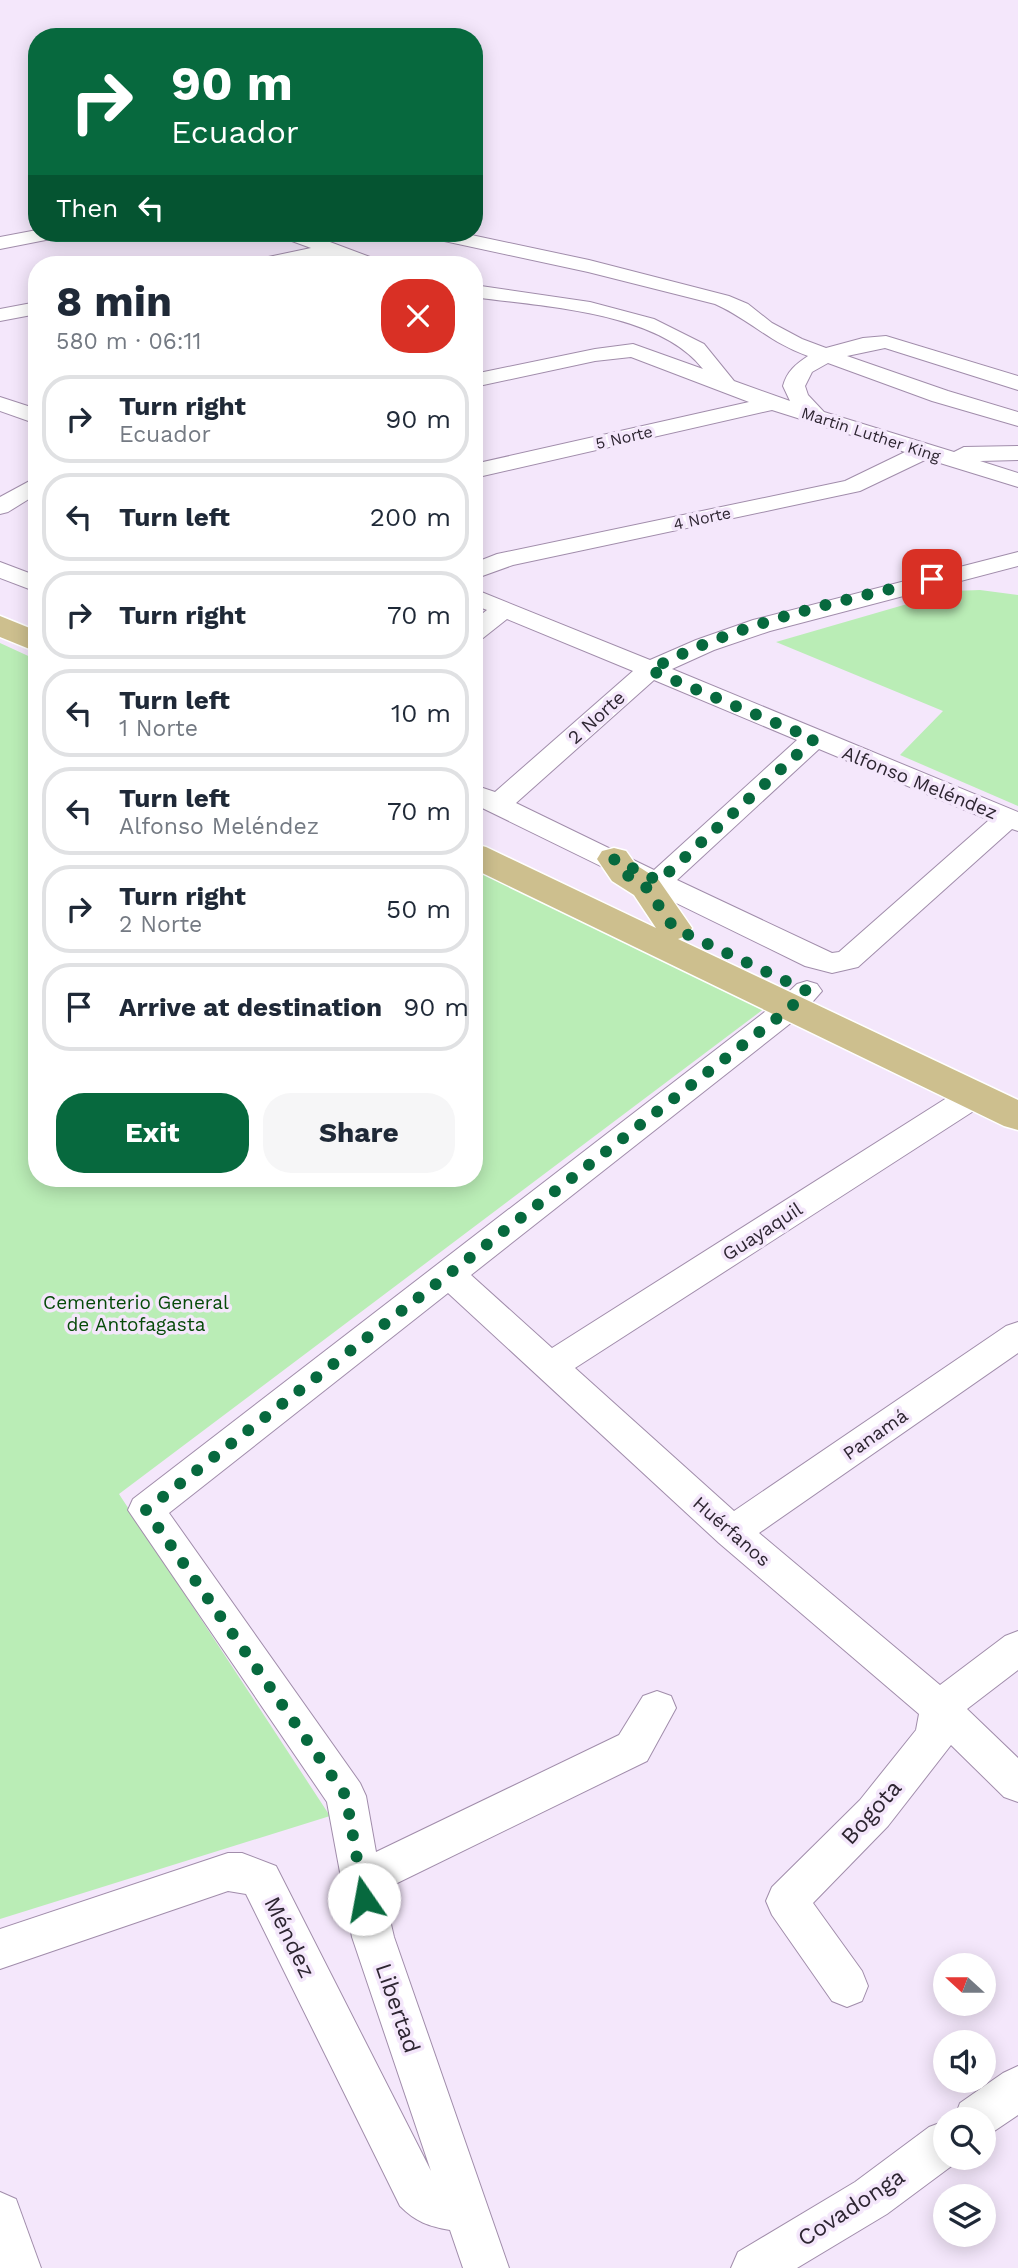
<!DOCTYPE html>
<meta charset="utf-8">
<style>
:root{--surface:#fff;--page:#f6f6f7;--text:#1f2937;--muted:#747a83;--line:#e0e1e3;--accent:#07693e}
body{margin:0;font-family:"Work Sans",sans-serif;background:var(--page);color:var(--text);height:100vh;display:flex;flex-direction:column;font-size:26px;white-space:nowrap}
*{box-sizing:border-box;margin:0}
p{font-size:23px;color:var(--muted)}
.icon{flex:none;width:38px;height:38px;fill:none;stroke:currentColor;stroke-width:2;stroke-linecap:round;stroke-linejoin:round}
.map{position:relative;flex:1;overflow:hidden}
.drawer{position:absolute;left:28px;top:256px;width:455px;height:931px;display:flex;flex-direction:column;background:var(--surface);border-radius:28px;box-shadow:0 4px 18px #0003}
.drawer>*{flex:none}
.hud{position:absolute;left:28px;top:28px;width:455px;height:214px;border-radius:28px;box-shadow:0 4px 18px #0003;background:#07693e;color:#fff;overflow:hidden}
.needle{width:46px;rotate:291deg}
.controls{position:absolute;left:933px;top:1953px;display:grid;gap:14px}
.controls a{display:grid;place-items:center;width:63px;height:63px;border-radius:50%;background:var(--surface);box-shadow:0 4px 18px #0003;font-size:35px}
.pin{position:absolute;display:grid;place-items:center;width:60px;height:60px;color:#fff;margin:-30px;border-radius:14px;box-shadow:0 4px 10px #0006}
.me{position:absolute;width:77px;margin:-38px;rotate:348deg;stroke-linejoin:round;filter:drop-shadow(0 0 5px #0008)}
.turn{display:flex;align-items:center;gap:24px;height:147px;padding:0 28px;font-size:32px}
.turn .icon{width:91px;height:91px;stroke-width:2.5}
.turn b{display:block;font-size:49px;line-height:60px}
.then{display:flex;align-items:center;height:66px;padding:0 28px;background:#0003;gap:14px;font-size:26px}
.round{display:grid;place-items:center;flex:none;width:74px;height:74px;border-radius:28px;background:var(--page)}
.summary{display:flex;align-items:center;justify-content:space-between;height:119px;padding:0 28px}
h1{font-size:42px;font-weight:700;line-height:52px}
.primary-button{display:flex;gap:14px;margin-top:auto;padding:14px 28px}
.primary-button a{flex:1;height:80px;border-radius:28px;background:var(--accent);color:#fff;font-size:28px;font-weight:700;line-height:80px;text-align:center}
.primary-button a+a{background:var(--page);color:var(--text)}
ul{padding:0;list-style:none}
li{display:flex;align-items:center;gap:21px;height:88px;margin:0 14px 10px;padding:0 14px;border:4px solid var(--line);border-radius:28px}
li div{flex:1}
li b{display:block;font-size:26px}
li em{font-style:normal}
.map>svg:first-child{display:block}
.green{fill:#baedb6}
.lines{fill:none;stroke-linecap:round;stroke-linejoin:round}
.minor-casing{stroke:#a18dab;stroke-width:2}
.major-casing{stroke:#fff;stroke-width:3}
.minor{fill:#fff;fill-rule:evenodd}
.major{fill:#cdbf8e;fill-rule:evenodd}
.route{stroke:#07693e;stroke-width:12;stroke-dasharray:0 21.6}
.labels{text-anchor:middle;stroke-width:7;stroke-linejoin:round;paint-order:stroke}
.far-street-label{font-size:16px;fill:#2e2632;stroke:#f4e7fb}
.street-label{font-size:19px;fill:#2e2632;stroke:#f4e7fb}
.park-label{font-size:19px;fill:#064a09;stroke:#f4e7fb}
.near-street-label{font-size:23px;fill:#2e2632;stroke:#f4e7fb}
</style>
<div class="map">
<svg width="1018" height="2268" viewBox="0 0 1018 2268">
<rect width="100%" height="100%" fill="#f4e7fb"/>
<g class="green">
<polygon points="980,590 1018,595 1018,806 900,755 943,711 776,642 952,591"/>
<polygon points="0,643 37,660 37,1178 474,1178 474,869 765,1008 119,1494 330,1816 0,1919"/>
</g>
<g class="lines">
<defs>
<g id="minor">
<polygon points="37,230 37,233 64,233 61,237 0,249 0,237"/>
<polygon points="278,233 306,233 378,260 381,264 353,264 332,256 291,264 251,264 254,260 311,248 281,237"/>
<path d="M425,233H462L589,260L729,296L748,304L772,323L802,339L826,348L863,338L886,336L1018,376V390L885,348L847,356L948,391L1018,412V426L932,401L828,363L812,372L805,386L808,395L824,412L954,452L964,447L1018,446V460L980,461L1018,473V487L927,459L860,491L513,565L474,579V563L497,554L845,481L905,452L772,410L474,478V464L749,402L631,357L595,361L474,387V374L595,349L633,344L703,369C658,311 542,307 474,297V285L590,302L654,319L704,344L734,381L790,401L783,386C787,371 796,364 808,356C770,343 749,319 715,304L588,272L435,239L428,237Z"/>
<polygon points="37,302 37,314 0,321 0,309"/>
<polygon points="0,397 37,409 37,424 0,411"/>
<polygon points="37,477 37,494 8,512 0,514 0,497"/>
<path d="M1018,552V566L770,631L714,650L672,669L1018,812V831L1012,829L858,967L832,973L805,966L474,804V785L495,792L633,671L507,619L483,638L474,640V620L487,610L474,605V589L650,660L696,640L753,620ZM654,680L797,740L654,870L516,803ZM819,749L989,820L839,952L832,953L677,880Z"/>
<polygon points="0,562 37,576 37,592 0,578"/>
<path d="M807,981L817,984L822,991L801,1015L471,1275L552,1348L964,1087L975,1084L986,1087L990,1095L986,1103L575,1368L734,1511L1006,1326L1018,1322V1353L759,1533L940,1685L1005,1636L1018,1631V1670L967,1709L1018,1758V1802L1004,1797L951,1745L888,1826L813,1903L862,1971L868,1986L862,2001L847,2007L832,2001L772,1915L766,1901L772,1887L860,1800L916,1730L919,1714L719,1543L448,1293L169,1513L360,1783L366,1796L376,1852L619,1735L643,1696L657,1691L671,1696L676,1708L647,1761L383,1890L394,1937L509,2268H463L450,2230C428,2226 416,2222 400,2206L246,1894L228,1891L0,1969V1929L228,1853H242L276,1866L431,2171L352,1937L327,1802L128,1510L133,1499L779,1001L797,984Z"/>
<polygon points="1018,2066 1018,2115 984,2138 984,2119 954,2119 960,2103 1003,2073"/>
<polygon points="945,2121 945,2158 961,2159 887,2214 797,2268 731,2268 738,2252 855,2182 929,2127"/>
<polygon points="0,2192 16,2199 41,2268 0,2268"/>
</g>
<g id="major">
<polygon points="0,616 37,631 37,652 0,637"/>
<polygon points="474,844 486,847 656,928 634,895 612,881 597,859 602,851 614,848 626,851 636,865 658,879 692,928 686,936 678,939 1018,1100 1018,1130 1004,1126 474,869"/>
</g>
</defs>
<use href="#minor" class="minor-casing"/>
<use href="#major" class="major-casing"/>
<use href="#minor" class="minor"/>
<use href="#major" class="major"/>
</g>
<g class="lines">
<path class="route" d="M364,1899L346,1796L146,1510L790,1008L807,991L674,928L646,887L624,873L614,859L659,881L814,739L650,670C736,623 837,602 932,579"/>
</g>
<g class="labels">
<g class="far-street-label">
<text transform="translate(871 434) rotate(18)" y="6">Martin Luther King</text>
<text transform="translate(624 437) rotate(-13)" y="6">5 Norte</text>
<text transform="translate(702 518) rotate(-12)" y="6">4 Norte</text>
</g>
<g class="street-label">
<text transform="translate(596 717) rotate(-42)" y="7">2 Norte</text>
<text transform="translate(920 782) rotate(22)" y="7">Alfonso Meléndez</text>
<text transform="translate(762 1231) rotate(-33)" y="7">Guayaquil</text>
<text transform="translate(875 1434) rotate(-35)" y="7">Panamá</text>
<text transform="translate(732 1531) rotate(41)" y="7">Huérfanos</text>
</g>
<g class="park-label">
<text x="136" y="1309">Cementerio General<tspan x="136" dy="22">de Antofagasta</tspan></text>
</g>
<g class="near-street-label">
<text transform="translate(871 1812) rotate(-48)" y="8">Bogota</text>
<text transform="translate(290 1937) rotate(64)" y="8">Méndez</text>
<text transform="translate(398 2008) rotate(71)" y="8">Libertad</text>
<text transform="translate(851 2207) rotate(-33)" y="8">Covadonga</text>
</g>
</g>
</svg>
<div class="controls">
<a><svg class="needle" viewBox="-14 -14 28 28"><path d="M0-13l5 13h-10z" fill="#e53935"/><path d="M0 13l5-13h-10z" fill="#747a83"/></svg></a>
<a><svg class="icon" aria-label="sound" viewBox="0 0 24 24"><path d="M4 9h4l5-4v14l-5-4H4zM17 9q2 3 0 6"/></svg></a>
<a><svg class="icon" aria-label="search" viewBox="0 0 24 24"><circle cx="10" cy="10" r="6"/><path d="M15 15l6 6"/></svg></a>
<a><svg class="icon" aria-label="layers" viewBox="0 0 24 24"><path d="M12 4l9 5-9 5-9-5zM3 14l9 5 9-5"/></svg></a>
</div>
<div class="pin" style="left:932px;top:579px;background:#d93025"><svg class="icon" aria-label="arrive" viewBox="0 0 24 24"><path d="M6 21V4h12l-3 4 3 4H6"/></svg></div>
<svg class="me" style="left:364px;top:1899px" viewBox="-20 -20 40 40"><circle r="19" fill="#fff"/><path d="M0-13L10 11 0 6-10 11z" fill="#07693e"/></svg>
<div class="hud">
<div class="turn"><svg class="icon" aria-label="right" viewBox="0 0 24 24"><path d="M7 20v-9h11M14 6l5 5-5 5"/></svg><div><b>90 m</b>Ecuador</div></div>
<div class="then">Then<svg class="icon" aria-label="left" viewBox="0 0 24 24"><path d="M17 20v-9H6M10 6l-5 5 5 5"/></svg></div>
</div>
<section class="drawer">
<div class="summary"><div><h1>8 min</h1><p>580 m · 06:11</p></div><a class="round" style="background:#d93025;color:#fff"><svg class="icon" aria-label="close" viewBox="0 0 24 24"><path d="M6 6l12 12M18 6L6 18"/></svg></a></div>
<ul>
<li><svg class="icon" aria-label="right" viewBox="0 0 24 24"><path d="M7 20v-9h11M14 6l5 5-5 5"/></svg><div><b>Turn right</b><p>Ecuador</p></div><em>90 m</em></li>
<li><svg class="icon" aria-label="left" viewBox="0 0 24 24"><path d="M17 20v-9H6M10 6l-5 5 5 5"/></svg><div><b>Turn left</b></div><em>200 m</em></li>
<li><svg class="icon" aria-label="right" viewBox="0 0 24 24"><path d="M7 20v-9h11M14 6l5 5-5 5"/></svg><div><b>Turn right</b></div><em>70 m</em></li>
<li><svg class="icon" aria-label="left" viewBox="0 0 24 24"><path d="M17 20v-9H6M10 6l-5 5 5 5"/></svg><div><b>Turn left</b><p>1 Norte</p></div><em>10 m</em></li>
<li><svg class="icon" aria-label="left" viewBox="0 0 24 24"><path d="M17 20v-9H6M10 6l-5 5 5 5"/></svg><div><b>Turn left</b><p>Alfonso Meléndez</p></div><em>70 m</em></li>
<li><svg class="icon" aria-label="right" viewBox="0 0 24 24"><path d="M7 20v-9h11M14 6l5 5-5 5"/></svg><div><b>Turn right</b><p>2 Norte</p></div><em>50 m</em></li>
<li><svg class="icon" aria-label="arrive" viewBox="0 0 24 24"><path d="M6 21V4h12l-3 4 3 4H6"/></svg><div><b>Arrive at destination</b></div><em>90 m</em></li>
</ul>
<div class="primary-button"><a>Exit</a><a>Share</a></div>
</section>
</div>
